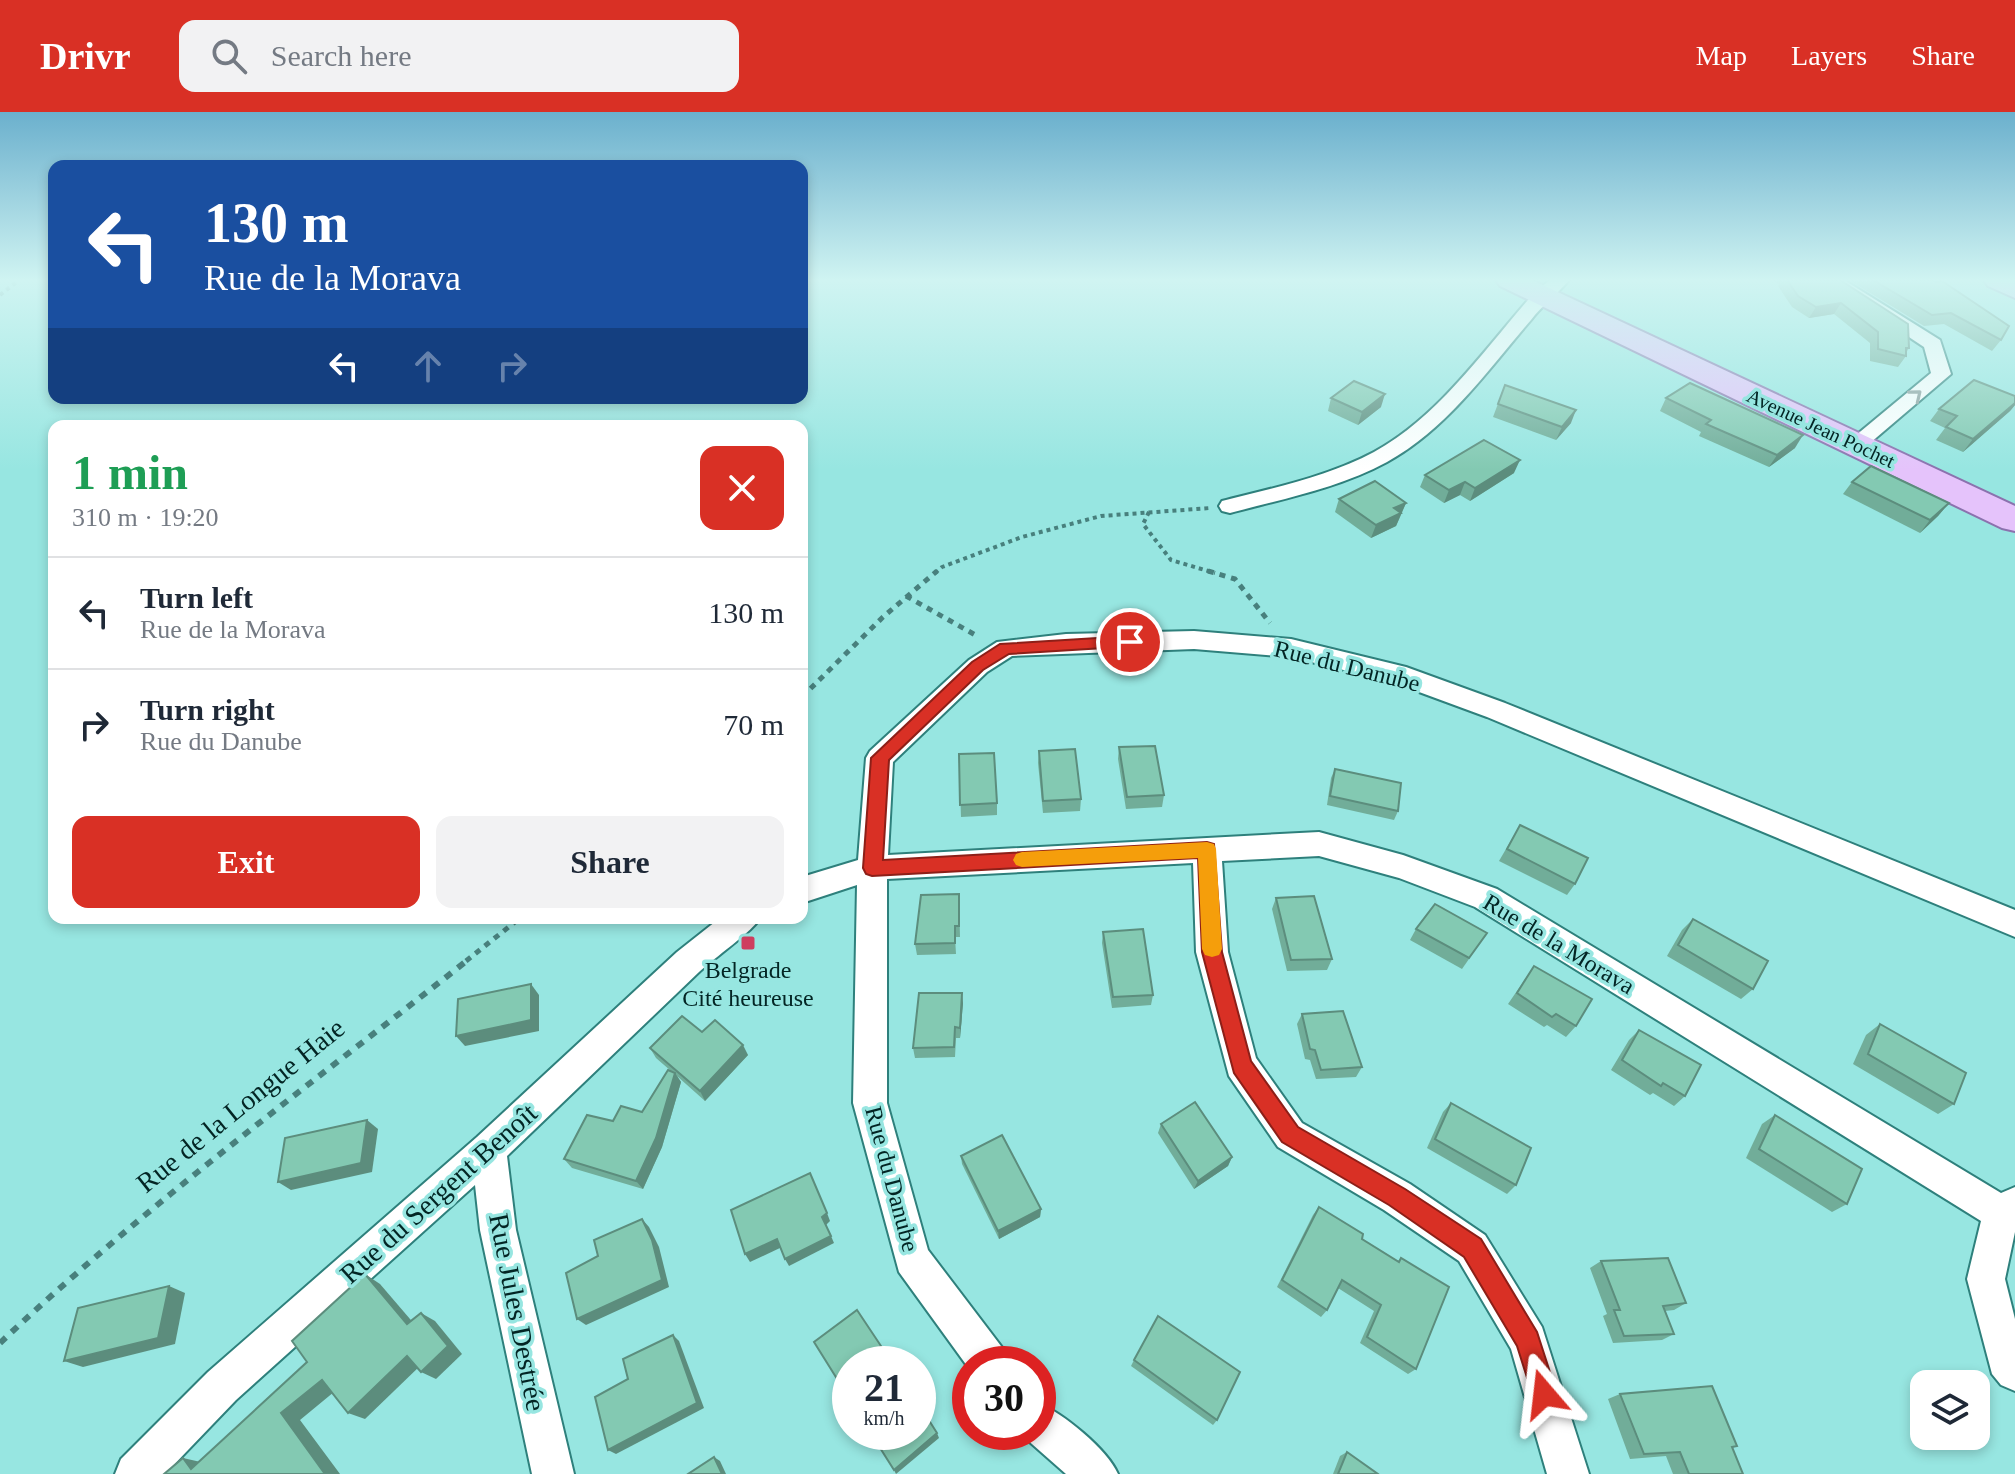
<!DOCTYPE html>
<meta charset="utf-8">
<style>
:root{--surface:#fff;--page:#f2f2f3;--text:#1f2937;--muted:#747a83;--line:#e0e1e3;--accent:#d93025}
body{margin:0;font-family:Georgia,serif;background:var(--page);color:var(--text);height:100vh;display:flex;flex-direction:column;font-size:30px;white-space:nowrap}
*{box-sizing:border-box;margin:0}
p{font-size:26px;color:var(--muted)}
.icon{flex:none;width:44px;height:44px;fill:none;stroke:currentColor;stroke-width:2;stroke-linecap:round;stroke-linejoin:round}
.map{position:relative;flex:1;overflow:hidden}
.panel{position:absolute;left:48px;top:308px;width:760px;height:504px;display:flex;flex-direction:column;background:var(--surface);border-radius:16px;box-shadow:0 4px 12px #0003}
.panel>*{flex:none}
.guide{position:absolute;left:48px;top:48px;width:760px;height:244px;border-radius:16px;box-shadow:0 4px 12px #0003;background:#1a4fa0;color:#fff;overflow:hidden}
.tools{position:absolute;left:1910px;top:1258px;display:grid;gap:16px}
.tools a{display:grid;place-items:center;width:80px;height:80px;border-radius:16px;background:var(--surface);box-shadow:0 4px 12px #0003;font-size:40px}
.speed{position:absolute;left:832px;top:1234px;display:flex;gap:16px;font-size:40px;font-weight:700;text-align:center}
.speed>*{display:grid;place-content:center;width:104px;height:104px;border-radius:50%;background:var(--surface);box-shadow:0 4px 12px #0003;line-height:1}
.speed small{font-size:20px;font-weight:400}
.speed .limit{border:12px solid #d22;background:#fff;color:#111}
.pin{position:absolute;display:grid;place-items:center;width:68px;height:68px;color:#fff;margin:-34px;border:4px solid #fff;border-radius:50%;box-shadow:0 2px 8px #0007}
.me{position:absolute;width:88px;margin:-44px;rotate:343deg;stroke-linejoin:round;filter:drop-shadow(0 0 6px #0008)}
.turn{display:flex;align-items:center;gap:28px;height:168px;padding:0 24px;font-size:36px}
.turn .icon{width:104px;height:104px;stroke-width:2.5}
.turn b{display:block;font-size:56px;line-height:68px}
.lanes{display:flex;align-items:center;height:76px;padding:0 24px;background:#0003;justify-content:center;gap:40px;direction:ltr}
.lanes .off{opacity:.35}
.round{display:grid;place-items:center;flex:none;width:84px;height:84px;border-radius:16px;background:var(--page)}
.headline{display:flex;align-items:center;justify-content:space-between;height:136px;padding:0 24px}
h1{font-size:48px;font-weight:800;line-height:60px;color:#1e9e55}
.button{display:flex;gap:16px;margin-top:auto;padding:16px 24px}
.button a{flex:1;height:92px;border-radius:16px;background:var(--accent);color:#fff;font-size:32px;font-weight:800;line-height:92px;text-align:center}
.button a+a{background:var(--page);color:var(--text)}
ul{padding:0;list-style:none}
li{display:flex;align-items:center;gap:24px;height:112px;padding:0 24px;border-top:2px solid var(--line)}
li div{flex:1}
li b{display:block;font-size:30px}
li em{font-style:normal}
header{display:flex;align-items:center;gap:48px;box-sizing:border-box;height:112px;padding:0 40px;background:var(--accent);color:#fff}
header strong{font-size:38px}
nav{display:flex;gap:44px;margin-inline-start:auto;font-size:28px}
.search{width:560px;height:72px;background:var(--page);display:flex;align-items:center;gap:20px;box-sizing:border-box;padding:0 28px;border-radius:16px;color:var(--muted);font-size:30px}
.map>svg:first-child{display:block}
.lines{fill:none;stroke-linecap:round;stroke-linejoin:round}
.minor-casing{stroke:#2e807c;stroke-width:4}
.primary-casing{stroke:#8b72ae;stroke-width:4}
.path-far2{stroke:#48807d;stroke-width:4;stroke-dasharray:4 4;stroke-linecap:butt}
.path-far1{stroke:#48807d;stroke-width:5;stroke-dasharray:6 6;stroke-linecap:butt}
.path{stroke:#48807d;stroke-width:6;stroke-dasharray:8 8;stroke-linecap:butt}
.minor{fill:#fff;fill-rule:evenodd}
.primary{fill:#e5c3fb;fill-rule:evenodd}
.wall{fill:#71ad99}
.shaded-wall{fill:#5c8d7d}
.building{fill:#83c9b2;stroke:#5c8d7d;stroke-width:2}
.oneway{stroke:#8e9d9c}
.route{fill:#d93025;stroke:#8d1f18;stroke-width:2}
.slow{fill:#f59e0b}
.poi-dot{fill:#ce3e5f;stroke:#97e6e1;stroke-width:3}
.labels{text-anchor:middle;stroke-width:7;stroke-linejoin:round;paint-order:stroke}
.far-street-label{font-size:20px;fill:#032524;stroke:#97e6e1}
.street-label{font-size:24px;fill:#032524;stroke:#97e6e1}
.poi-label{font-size:24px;fill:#032524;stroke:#97e6e1}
.near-street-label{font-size:28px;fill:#032524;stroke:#97e6e1}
</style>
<header>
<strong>Drivr</strong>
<div class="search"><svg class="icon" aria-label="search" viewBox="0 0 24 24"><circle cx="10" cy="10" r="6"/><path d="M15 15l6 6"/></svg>Search here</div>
<nav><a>Map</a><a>Layers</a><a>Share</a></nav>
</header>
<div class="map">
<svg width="2015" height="1362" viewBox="0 0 2015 1362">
<rect width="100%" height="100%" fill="#97e6e1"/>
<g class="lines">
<defs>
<g id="minor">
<path d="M1550,168H1569C1558,182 1542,193 1531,208C1488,258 1446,318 1387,350C1339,376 1283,387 1230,401L1222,399L1219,394L1222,389C1273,376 1327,365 1374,340C1440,304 1486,235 1535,180Z"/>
<polygon points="1823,168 1844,168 1940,228 1951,262 1863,337 1849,337 1845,333 1849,329 1931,261 1924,235"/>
<polygon points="1194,519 1291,527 1406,555 1505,591 2015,798 2015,825 1487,605 1392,570 1291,545 1194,537 1012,544 987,560 893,650 888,743 1319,720 1403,743 1497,777 2001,1081 2015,1075 2015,1120 2005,1167 2015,1207 2015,1279 2001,1273 1992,1262 1967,1167 1981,1109 1475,795 1399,766 1319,744 1222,749 1228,840 1256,946 1302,1011 1410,1072 1485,1123 1542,1215 1589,1362 1547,1362 1511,1237 1459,1149 1384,1098 1278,1035 1229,964 1196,840 1193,751 887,767 887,991 928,1138 1004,1238 1010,1252 970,1252 970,1258 899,1160 853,991 857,773 802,791 802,765 858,748 866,646 870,639 969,548 997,530 1066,522"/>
<path d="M720,806H760C754,818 713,847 699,860L507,1044L516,1118L574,1362H532L480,1118L475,1073L236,1288L165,1362H115L121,1347L208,1260L477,1025L677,840Z"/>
<path d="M1038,1291C1063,1301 1107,1337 1118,1362H1066L1024,1325L1021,1320H1038Z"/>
</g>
<g id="primary">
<polygon points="1496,168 1532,168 2015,394 2015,419 2002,416 1500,174"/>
<polygon points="1984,168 2015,168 2015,186 1988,174"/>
</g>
</defs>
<use href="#minor" class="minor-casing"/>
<use href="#primary" class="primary-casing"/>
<g class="path-far2">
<polyline points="0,183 19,168"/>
<polyline points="1149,400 1143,412 1171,448 1215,461"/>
<polyline points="935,461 942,455 1022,425 1101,404 1210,396"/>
</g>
<g class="path-far1">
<polyline points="1208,459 1235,467 1270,511"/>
<polyline points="906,484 979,525"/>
<polyline points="802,585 883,505 937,459"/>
<polyline points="466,849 520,806"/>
</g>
<path class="path" d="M0,1231C147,1092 311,972 469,847"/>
<use href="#minor" class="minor"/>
<use href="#primary" class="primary"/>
</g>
<g class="wall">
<polygon points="1773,168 1840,168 1909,236 1906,241 1906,244 1898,255 1870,249 1870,231 1834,202 1809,206 1792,195 1778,174 1779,172"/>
<polygon points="1849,168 1933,168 2001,228 1992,239 1944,212 1924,214"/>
<polygon points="1505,273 1571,311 1556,328 1493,305"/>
<polygon points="2015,284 2015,293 2010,299 1963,340 1936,328 1945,316 1930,309 1939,297"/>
<polygon points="1331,286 1381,295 1358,313 1328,299"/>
<polygon points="1666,286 1795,336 1769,355 1699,324 1701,320 1660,299"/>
<polygon points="1514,361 1470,389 1460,383 1444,391 1420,375 1425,363"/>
<polygon points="1852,370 1949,391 1938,404 1920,421 1843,382"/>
<polygon points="1339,387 1406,391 1396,414 1371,426 1335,400"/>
<polygon points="1119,635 1164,683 1162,695 1126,697 1118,647"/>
<polygon points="1039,639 1081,687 1080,699 1043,701 1038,651"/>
<polygon points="959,642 997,691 997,703 961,705"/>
<polygon points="1335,657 1398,699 1394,708 1327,693 1331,666"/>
<polygon points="1520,713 1575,772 1567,783 1499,749"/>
<polygon points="959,782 960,825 955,825 956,842 917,843 915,832"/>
<polygon points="1276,786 1332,847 1327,858 1287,859 1272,797"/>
<polygon points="1693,807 1753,877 1741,887 1667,844 1682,818"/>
<polygon points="1416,817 1487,821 1462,857 1410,828"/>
<polygon points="1103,820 1153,883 1151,893 1112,896 1102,831"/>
<polygon points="1534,854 1576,914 1566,925 1547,913 1544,915 1508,892"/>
<polygon points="963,891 960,926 956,926 955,945 915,946 913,936"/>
<polygon points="1302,902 1362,955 1356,965 1316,967 1310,948 1305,947 1297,912"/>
<polygon points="1880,912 1954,992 1938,1002 1853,952 1866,923"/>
<polygon points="1639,918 1685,984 1674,994 1653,981 1650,983 1611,958 1629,928"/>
<polygon points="702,920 748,943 705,989 677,964 681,970 662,1035 643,1077 572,1056 564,1047 613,1009 642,1000 671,959 656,946 650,936"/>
<polygon points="1451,991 1516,1073 1507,1082 1427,1036 1443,1000"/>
<polygon points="1775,1003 1847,1092 1832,1100 1746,1046 1762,1012"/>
<polygon points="1161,1012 1232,1045 1228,1054 1194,1077 1158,1021"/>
<polygon points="961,1044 1041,1097 1040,1105 999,1127 962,1052"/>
<polygon points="1319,1095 1362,1127 1398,1149 1401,1146 1416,1257 1408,1262 1360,1231 1374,1199 1338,1176 1327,1198 1321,1205 1277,1175 1313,1103"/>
<polygon points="1601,1149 1686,1191 1674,1198 1665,1199 1674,1222 1662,1228 1613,1231 1603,1204 1607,1202 1590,1156"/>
<polygon points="1134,1248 1217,1308 1213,1313 1131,1254"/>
<polygon points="1620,1282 1732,1335 1743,1362 1673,1362 1666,1344 1630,1347 1608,1287"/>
<polygon points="1347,1340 1378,1362 1333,1362 1340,1344"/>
</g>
<g class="shaded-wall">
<polygon points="1841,191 1834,202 1809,206 1816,195"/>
<polygon points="1385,282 1381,295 1358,313 1362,300"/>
<polygon points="2015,291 2015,293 2010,299 1963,340 1973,327"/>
<polygon points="1576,298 1571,311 1556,328 1562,315"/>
<polygon points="1803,323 1795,336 1769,355 1777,343"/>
<polygon points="1520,348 1514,361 1470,389 1475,376"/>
<polygon points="1465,370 1460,383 1444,391 1449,378"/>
<polygon points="1406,391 1396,414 1371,426 1376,413 1394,396"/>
<polygon points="1949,391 1938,404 1920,421 1930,408"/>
<polygon points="531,872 539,883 539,919 465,934 456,924"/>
<polygon points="962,881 963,891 960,926 960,916"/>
<polygon points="743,933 748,943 705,989 700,979"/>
<polygon points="675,961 681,970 662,1035 643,1077 636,1069"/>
<polygon points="367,1008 378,1017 372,1060 291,1078 278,1070"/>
<polygon points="1232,1045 1228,1054 1194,1077 1198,1069"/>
<polygon points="1041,1097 1040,1105 999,1127 998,1119"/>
<polygon points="827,1101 830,1109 826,1113 822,1105"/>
<polygon points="642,1107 649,1115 659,1135 669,1175 586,1213 577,1207"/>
<polygon points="831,1124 834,1131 789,1154 785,1147"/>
<polygon points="777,1127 782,1135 750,1150 745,1142"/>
<polygon points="365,1162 380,1172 422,1221 407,1212"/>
<polygon points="169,1174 185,1181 175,1232 83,1255 64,1249"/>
<polygon points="421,1201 435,1209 462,1242 436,1267 421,1260"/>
<polygon points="673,1223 679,1229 704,1296 616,1342 608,1338"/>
<polygon points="881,1234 883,1240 870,1252 860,1252"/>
<polygon points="407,1244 422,1252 365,1307 348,1301"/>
<polygon points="850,1261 850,1269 842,1275 839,1270"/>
<polygon points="322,1268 340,1275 300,1308 340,1362 325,1362 281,1301"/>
<polygon points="937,1321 939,1326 896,1362 894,1358"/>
<polygon points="714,1345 720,1349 726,1362 722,1362"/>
<polygon points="183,1346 205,1351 191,1357"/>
</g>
<g class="building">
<polygon points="1787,168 1840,168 1908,212 1909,236 1906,236 1906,244 1878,237 1878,220 1841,191 1816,195 1798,184"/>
<polygon points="1873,168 1933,168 1937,170 1942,169 2009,214 2001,228 1951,201 1932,203"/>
<polygon points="1974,268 2015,284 2015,291 1973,327 1946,315 1957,304 1939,297"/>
<polygon points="1354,269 1385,282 1362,300 1331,286"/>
<polygon points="1690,271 1803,323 1777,343 1706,312 1711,308 1666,286"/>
<polygon points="1505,273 1576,298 1562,315 1498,292"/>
<polygon points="1484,328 1520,348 1475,376 1465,370 1449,378 1425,363"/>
<polygon points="1871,354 1949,391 1930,408 1852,370"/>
<polygon points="1375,369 1406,391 1394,396 1401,401 1376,413 1339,387"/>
<polygon points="1155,634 1164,683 1127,685 1119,635"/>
<polygon points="1075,637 1081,687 1043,689 1039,639"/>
<polygon points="994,641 997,691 960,693 959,642"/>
<polygon points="1335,657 1401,671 1398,699 1330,684"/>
<polygon points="1520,713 1588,746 1575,772 1507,737"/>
<polygon points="959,782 959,814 955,814 955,831 915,832 921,783"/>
<polygon points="1314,784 1332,847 1291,848 1276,786"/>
<polygon points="1435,792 1487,821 1469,846 1416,817"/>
<polygon points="1693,807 1768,849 1753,877 1678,833"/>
<polygon points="1143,817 1153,883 1113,885 1103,820"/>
<polygon points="1534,854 1592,887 1576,914 1556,902 1552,905 1517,881"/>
<polygon points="531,872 531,908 456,924 458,887"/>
<polygon points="919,881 962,881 960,916 955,915 954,935 913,936"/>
<polygon points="1343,899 1362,955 1321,958 1315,938 1310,937 1302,902"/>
<polygon points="682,904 702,920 715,908 743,933 700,979 650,936"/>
<polygon points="1880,912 1966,961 1954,992 1868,942"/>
<polygon points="1639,918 1701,953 1685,984 1663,971 1661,974 1622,948"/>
<polygon points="668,958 675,961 656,1026 636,1069 564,1047 587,1003 613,1009 621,994 642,1000"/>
<polygon points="1195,990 1232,1045 1198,1069 1161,1012"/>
<polygon points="1451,991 1531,1036 1516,1073 1435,1027"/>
<polygon points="1775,1003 1862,1057 1847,1092 1759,1037"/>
<polygon points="367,1008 361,1051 278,1070 285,1026"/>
<polygon points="1002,1023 1041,1097 998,1119 961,1044"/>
<polygon points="810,1061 827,1101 822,1105 831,1124 785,1147 777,1127 745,1142 731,1098"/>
<polygon points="1319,1095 1363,1122 1362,1127 1399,1150 1401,1146 1449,1175 1416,1257 1367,1225 1381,1193 1342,1168 1327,1198 1282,1168"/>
<polygon points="642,1107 652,1128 662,1168 577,1207 566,1161 598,1144 594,1128"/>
<polygon points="1668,1146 1686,1191 1663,1194 1674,1222 1624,1224 1614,1198 1620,1198 1601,1149"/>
<polygon points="365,1162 407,1212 421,1201 448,1234 421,1260 407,1244 348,1301 322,1268 281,1301 325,1362 164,1362 183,1346 191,1357 307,1250 292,1229"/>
<polygon points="169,1174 158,1226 64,1249 78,1196"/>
<polygon points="857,1198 881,1234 860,1252 850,1252 850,1261 839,1270 814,1230"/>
<polygon points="1158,1204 1240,1260 1217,1308 1134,1248"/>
<polygon points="673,1223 697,1291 608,1338 595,1285 628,1267 623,1247"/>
<polygon points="1712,1274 1737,1334 1732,1335 1743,1362 1689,1362 1680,1340 1644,1342 1620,1282"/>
<polygon points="918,1291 937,1321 894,1358 870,1320 918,1320"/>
<polygon points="1347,1340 1378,1362 1338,1362"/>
<polygon points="714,1345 722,1362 688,1362"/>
</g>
<defs><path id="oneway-chevron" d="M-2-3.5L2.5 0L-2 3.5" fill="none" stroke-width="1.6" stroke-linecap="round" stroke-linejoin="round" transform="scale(2)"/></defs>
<use class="oneway" href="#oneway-chevron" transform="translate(1916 283) rotate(-39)"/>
<linearGradient id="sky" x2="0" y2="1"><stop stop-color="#6bb0cd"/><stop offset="0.47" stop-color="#d0f4f2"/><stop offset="1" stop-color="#d0f4f2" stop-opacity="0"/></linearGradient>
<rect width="2015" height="358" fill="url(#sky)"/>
<polygon class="route" points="1130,524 1136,526 1136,534 1009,542 983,558 889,648 883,748 1207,730 1214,732 1222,840 1251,949 1298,1015 1405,1077 1481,1127 1537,1220 1557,1282 1553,1291 1544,1295 1535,1291 1517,1234 1464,1145 1389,1093 1282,1030 1234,961 1202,840 1198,746 872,764 866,762 863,756 871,646 972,550 1000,532"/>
<polygon class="slow" points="1207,730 1214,732 1216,737 1222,837 1219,843 1212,845 1205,843 1202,837 1198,746 1022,755 1016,753 1013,748 1016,742 1022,740"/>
<rect class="poi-dot" x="740" y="823" width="16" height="16" rx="4"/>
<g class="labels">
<g class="far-street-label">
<text transform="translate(1821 316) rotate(25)" y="7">Avenue Jean Pochet</text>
</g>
<g class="street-label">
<text transform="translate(1347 554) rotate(14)" y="8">Rue du Danube</text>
<text transform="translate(1559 832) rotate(31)" y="8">Rue de la Morava</text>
<text transform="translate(892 1067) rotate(75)" y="8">Rue du Danube</text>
</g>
<g class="poi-label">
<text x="748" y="866">Belgrade<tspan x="748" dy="28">Cité heureuse</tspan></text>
</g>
<g class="near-street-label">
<text transform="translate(240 993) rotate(-39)" y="10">Rue de la Longue Haie</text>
<text transform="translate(438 1081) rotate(-42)" y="10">Rue du Sergent Benoît</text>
<text transform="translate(518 1200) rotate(79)" y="10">Rue Jules Destrée</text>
</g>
</g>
</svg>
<div class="tools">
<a><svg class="icon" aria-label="layers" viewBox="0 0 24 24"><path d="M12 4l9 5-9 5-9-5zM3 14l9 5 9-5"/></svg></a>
</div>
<div class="speed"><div>21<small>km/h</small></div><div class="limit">30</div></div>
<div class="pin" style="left:1130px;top:530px;background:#d93025"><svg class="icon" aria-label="arrive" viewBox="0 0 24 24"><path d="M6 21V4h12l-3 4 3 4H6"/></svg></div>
<svg class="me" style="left:1544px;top:1282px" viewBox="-20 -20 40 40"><path d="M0-17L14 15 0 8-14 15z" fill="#d93025" stroke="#fff" stroke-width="4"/></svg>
<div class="guide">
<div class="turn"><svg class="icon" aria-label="left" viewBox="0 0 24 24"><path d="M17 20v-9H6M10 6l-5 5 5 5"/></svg><div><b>130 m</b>Rue de la Morava</div></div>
<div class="lanes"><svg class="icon" aria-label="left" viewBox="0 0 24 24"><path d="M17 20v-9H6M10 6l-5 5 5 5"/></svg><svg class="icon off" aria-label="ahead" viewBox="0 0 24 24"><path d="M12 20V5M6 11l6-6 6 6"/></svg><svg class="icon off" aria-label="right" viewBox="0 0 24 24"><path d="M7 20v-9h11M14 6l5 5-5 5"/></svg></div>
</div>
<section class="panel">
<div class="headline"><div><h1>1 min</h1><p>310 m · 19:20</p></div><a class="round" style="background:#d93025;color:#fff"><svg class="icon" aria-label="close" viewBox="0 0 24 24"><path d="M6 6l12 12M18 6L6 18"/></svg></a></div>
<ul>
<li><svg class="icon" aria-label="left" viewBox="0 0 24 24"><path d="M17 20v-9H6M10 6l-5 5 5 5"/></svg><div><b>Turn left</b><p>Rue de la Morava</p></div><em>130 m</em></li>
<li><svg class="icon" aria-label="right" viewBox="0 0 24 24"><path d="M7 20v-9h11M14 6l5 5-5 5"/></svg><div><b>Turn right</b><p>Rue du Danube</p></div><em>70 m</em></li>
</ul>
<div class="button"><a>Exit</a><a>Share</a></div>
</section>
</div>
